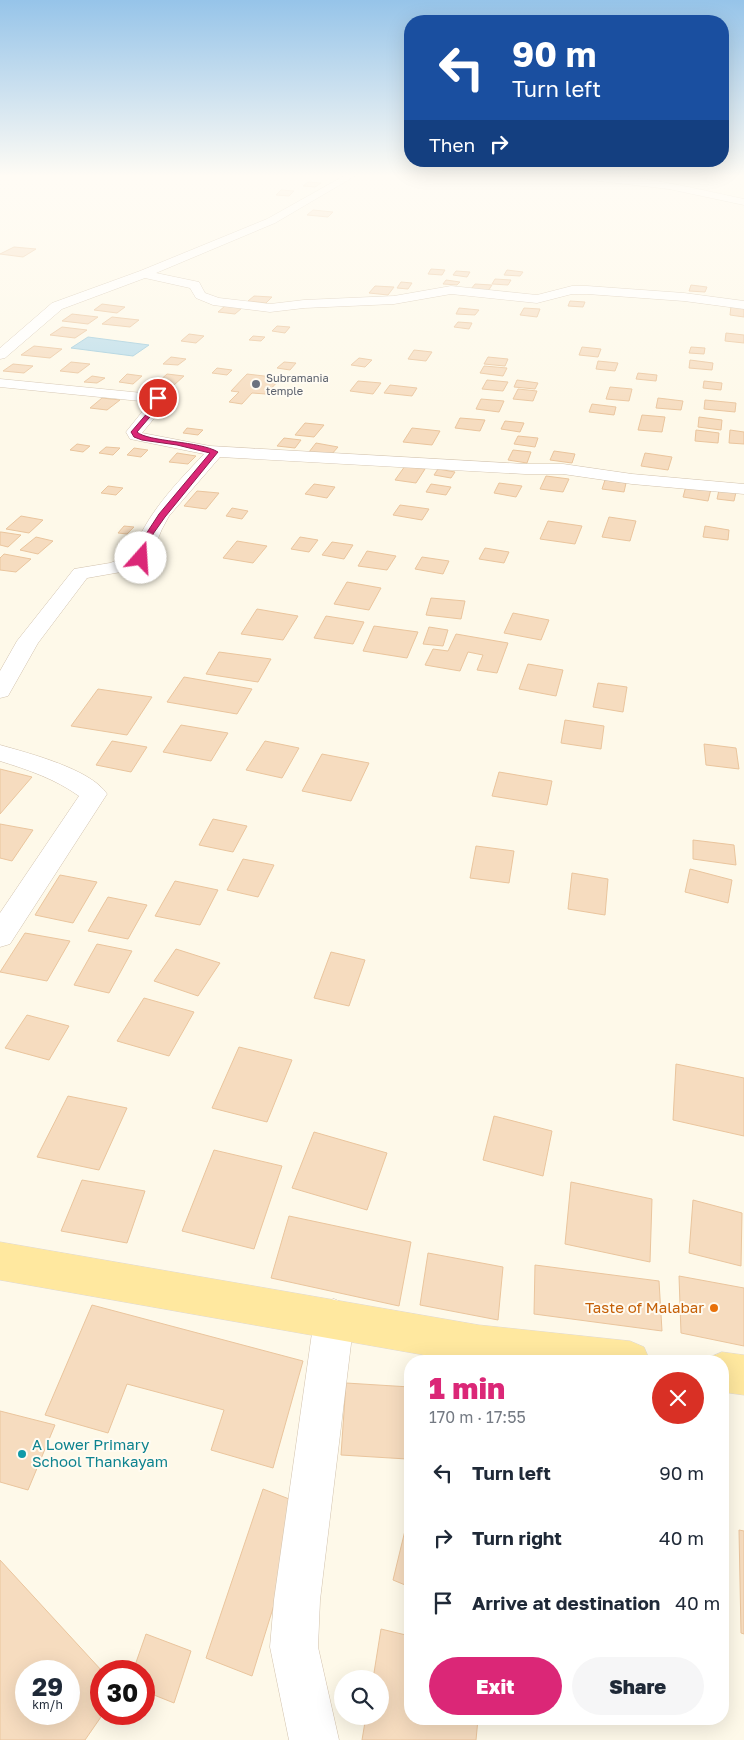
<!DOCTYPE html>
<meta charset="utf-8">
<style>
:root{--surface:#fff;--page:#f6f6f7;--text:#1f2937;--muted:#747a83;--accent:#db2777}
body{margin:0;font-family:"Golos Text",sans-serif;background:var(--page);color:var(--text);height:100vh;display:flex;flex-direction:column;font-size:19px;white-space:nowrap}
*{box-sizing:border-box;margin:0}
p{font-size:16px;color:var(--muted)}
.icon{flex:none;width:28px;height:28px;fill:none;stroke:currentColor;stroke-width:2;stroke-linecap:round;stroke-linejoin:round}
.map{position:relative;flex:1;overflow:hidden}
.side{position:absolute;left:404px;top:1355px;width:325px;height:370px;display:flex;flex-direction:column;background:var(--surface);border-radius:20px;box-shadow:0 5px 20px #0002}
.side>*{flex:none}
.banner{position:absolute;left:404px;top:15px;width:325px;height:152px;border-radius:20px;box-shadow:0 5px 20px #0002;background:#1a4fa0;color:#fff;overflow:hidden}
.tools{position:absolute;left:334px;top:1670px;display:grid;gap:10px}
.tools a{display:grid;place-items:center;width:55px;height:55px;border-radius:50%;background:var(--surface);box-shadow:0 5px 20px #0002;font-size:25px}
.speed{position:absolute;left:15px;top:1660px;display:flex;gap:10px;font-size:25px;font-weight:700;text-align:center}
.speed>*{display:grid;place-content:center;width:65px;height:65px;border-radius:50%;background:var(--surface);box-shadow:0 5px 20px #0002;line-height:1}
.speed small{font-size:12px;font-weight:400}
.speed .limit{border:8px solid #d22;background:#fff;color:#111}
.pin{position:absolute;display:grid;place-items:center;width:42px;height:42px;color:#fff;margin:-21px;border:2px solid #fff;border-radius:50%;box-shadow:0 1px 5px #0007}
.me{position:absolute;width:55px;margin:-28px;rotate:19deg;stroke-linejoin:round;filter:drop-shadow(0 0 4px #0008)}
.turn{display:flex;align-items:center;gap:18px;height:105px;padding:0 25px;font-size:22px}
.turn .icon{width:65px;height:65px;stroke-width:2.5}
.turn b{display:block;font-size:35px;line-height:42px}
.then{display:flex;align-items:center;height:48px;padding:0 25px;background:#0003;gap:10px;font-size:19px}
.round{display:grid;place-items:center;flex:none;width:52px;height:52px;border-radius:26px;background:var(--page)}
.summary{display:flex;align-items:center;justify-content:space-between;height:85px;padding:0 25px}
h1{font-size:30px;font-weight:800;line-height:38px;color:var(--accent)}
.action{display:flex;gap:10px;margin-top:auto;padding:10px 25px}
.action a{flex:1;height:58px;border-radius:30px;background:var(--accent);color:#fff;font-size:20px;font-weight:800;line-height:58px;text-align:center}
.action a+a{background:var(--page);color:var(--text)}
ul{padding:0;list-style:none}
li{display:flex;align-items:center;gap:15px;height:65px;padding:0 25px}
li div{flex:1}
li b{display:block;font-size:19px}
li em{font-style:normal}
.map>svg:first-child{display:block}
.water{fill:#bbddea;stroke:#a0ccdd}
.building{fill:#f6dcbf;stroke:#eac59d;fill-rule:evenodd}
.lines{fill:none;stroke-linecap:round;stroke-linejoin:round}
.minor-casing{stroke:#d2c2ad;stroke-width:1}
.major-casing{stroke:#e0d9d4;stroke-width:1}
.minor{fill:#fff;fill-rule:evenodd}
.major{fill:#ffe89f;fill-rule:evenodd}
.route{fill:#db2777;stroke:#8e194d}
.worship-dot{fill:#6b7280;stroke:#fffbf1;stroke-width:2}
.food-dot{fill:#e8710a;stroke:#fffbf1;stroke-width:2}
.culture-dot{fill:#0f9aa8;stroke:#fffbf1;stroke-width:2}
.labels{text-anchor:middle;stroke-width:4;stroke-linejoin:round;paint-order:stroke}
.far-worship-label{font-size:11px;fill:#5b616d;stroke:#fffbf1;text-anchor:start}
.near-food-label{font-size:15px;fill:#c56008;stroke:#fffbf1;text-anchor:end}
.near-culture-label{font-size:15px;fill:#0d838f;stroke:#fffbf1;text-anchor:start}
</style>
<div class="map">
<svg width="744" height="1740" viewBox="0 0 744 1740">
<rect width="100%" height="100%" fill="#fef9e9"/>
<polygon class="water" points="88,337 149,345 133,356 71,348"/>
<g class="building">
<polygon points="308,182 321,183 315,187 303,186"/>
<polygon points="281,190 294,191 289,196 276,195"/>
<polygon points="313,210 333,212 328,217 307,215"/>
<polygon points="14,247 36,249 23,257 0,254"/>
<polygon points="431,269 445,270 442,275 428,274"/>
<polygon points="507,270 523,272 520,276 504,275"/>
<polygon points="456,271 470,272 467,277 453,275"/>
<polygon points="495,279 511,280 508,285 492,284"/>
<polygon points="446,280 460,282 457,285 443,284"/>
<polygon points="401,282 412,283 408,289 397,288"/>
<polygon points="475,284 492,285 488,291 471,289"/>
<polygon points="691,285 707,287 705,292 689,291"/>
<polygon points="375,286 394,287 388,295 369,293"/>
<polygon points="254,296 272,297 266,303 248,301"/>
<polygon points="570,301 585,302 583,307 568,306"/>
<polygon points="102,304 125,307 117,313 94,310"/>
<polygon points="225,306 242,308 235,314 218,312"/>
<polygon points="731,306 744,308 744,317 730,315"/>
<polygon points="459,308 479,310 475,315 456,314"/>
<polygon points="524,308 540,309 537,317 520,315"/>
<polygon points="72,314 98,317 88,324 62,321"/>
<polygon points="112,317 139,320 130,327 102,324"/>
<polygon points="458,322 472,323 469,329 454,327"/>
<polygon points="277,326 290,327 285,333 272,331"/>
<polygon points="62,327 87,330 75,338 50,335"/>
<polygon points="726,333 744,335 744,343 725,341"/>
<polygon points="189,334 204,336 196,343 181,341"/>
<polygon points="253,336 265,337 261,341 249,340"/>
<polygon points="34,346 62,349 50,358 21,355"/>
<polygon points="582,347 601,349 598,357 579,355"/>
<polygon points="691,347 705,348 704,354 689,353"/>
<polygon points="414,350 432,352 426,361 408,359"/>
<polygon points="171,357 186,359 178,365 163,364"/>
<polygon points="488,357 508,359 505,366 484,364"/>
<polygon points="359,358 372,360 365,367 351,365"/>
<polygon points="690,360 713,363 712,370 689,368"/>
<polygon points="598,361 618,363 615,371 596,369"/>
<polygon points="71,362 90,364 78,373 60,371"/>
<polygon points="284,362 296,363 290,370 277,368"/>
<polygon points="13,364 33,366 24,373 3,371"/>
<polygon points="484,366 507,368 503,376 480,373"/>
<polygon points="217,368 232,370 227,375 212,373"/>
<polygon points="638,373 657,375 656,381 636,379"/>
<polygon points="127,374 142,376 133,384 119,382"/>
<polygon points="167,374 184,376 174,385 157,383"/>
<polygon points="247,374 281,378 266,394 252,393 242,404 229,402 239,392 231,391"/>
<polygon points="92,376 105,378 97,383 84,382"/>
<polygon points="487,380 508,382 503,391 482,389"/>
<polygon points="517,380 538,383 535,389 514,387"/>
<polygon points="358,381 381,383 373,394 350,391"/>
<polygon points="704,381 722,383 721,390 703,388"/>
<polygon points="390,385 417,388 412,396 384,393"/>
<polygon points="610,387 632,389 629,401 606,399"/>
<polygon points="518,389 537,391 533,401 513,399"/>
<polygon points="102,398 120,400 107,410 90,408"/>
<polygon points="658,398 683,401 681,410 656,408"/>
<polygon points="481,399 504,401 499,412 476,409"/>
<polygon points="705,400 736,403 735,412 704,409"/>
<polygon points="592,404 616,407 614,415 589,412"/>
<polygon points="642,415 665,417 662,432 638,430"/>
<polygon points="699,417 722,420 721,430 698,427"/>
<polygon points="460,418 485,420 480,431 455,428"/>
<polygon points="505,421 524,423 520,432 501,429"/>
<polygon points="305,423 324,425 314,437 295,435"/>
<polygon points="187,428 203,430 198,435 183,433"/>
<polygon points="412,428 440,431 432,445 403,442"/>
<polygon points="696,430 719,433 718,443 695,441"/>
<polygon points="730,430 744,432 744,444 729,443"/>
<polygon points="518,436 538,438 535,447 514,444"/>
<polygon points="284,438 301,440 295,448 277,446"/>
<polygon points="316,443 338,447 331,455 309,452"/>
<polygon points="77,444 90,446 83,452 70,450"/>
<polygon points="106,447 120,448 113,455 99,453"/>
<polygon points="134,448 148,450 141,457 127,455"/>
<polygon points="513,450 531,452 527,463 508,460"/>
<polygon points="554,451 575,454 572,463 550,460"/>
<polygon points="177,453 196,456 188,464 169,462"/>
<polygon points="645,453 672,457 668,470 641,466"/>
<polygon points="405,466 425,469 416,483 395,480"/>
<polygon points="438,469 455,472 451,478 434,475"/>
<polygon points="546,476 569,479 563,492 540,489"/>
<polygon points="605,480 626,483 624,492 602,489"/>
<polygon points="499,483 522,486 516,497 494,493"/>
<polygon points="314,484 335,487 327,498 305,494"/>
<polygon points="431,484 451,487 446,495 426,492"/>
<polygon points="108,486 123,488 116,495 101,493"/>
<polygon points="686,486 711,489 708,501 683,497"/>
<polygon points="719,490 736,492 734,501 717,499"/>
<polygon points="197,491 219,493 206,509 184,506"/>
<polygon points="400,505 429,509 422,520 393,515"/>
<polygon points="232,508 248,511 242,519 226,516"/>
<polygon points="21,516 43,520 29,533 6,529"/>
<polygon points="609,517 636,521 630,541 602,537"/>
<polygon points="548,521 582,526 575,544 540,539"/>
<polygon points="124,526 134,527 127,534 118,533"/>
<polygon points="705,526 729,530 728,540 703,537"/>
<polygon points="0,532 1,532 21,535 8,547 0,545"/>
<polygon points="36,537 53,541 38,554 20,550"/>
<polygon points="300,537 318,540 309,552 291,549"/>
<polygon points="237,541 267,546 253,563 223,558"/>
<polygon points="332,542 353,545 344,559 322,555"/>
<polygon points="485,548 509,552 504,563 479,559"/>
<polygon points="367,551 396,556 387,570 358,566"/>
<polygon points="4,554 31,559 16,572 0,570 0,558"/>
<polygon points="422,557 449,561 443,574 415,569"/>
<polygon points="347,582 381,588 369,610 334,604"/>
<polygon points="431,598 465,601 461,619 426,615"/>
<polygon points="257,609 298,616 283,640 241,634"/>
<polygon points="513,613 549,620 541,640 504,633"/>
<polygon points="326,616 364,622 353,644 314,638"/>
<polygon points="374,626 418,632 407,658 363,651"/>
<polygon points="429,627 448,630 443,646 423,644"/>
<polygon points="456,634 508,643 497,673 477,670 483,655 468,652 460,671 425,665 433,649 448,651"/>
<polygon points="219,652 271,659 258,682 206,674"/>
<polygon points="528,664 563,670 556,696 519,689"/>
<polygon points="184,677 252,689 237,714 167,702"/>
<polygon points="598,683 627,687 623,712 593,707"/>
<polygon points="98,689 152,697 127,735 71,726"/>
<polygon points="565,720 604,726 601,749 561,743"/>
<polygon points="181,725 228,733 211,761 163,752"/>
<polygon points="112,741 147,747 131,772 96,765"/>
<polygon points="265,741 299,748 282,778 246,770"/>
<polygon points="704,744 736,748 739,769 706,765"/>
<polygon points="322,754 369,763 351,801 302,791"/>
<polygon points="0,769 32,777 0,814"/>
<polygon points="499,772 552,781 547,805 492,796"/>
<polygon points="213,819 247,826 233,852 199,845"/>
<polygon points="0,824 33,830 12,861 0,858"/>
<polygon points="693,840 734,845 736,865 693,859"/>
<polygon points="476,846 514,851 509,883 470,878"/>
<polygon points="243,859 274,865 258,897 227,890"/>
<polygon points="690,869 732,880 728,903 685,892"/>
<polygon points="572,873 608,879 605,915 568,909"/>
<polygon points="60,875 97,882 73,923 35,915"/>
<polygon points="175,881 218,890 200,925 155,916"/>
<polygon points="108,897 147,905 128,939 88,931"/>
<polygon points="25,933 70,941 47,981 0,972"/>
<polygon points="97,944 132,951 109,993 74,985"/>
<polygon points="176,949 220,963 198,996 154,981"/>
<polygon points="331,952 365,960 349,1006 314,998"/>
<polygon points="144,998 194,1012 169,1056 117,1041"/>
<polygon points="27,1015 69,1026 49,1060 5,1048"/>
<polygon points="239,1047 292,1060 267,1122 212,1108"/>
<polygon points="676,1064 744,1078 744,1136 673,1120"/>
<polygon points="68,1096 127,1108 99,1170 37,1157"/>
<polygon points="494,1116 552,1131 543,1176 483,1160"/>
<polygon points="314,1132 387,1153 367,1210 292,1188"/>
<polygon points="214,1150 282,1166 254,1249 182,1231"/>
<polygon points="82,1180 145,1191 127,1243 61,1231"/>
<polygon points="571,1182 652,1199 650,1262 565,1244"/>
<polygon points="693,1200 742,1213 741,1266 689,1253"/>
<polygon points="289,1216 411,1242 399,1306 271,1278"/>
<polygon points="428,1253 503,1267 498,1320 420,1305"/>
<polygon points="535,1265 659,1281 662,1331 534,1314"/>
<polygon points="679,1276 744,1288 744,1346 681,1333"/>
<polygon points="92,1305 303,1361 273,1468 211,1450 224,1410 127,1384 108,1433 45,1415"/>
<polygon points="346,1383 410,1387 407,1459 341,1455"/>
<polygon points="0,1411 55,1425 28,1490 0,1482"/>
<polygon points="263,1489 305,1505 252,1676 206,1658"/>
<polygon points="410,1510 410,1587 393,1580"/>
<polygon points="739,1530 744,1531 744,1634 741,1633"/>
<path d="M0,1560L102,1671L101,1714H103L85,1740H0ZM26,1671H69V1714H26Z"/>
<polygon points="381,1629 410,1636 410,1719 478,1719 476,1740 362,1740 366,1716 380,1716 380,1679 373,1679"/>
<polygon points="146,1634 191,1651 174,1703 144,1691 144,1671 133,1671"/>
</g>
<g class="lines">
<defs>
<g id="minor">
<polygon points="344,176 355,176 275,223 156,273 199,282 205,293 219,298 270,304 304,300 394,296 451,286 537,295 572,286 587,286 684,293 744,301 744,309 684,301 587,294 572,294 537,303 451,294 394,304 304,308 270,312 213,305 196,298 190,288 145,278 62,309 5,358 0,359 0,348 52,303 140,271 267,219"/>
<path d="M577,176C633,172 690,188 744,199V205L669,189L582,179Z"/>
<path d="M0,379L163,395L166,404L142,433L210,446L525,464H563L632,474L744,484V494L632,484L563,474H525L220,457L169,516L162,529L148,562L121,572L87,578L38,643L8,696L0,698V671L17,641L74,569L110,563L132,555C145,515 176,484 204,454L130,439L126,432L150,402L0,387Z"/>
<path d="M0,745C28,753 91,769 107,794L10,944L0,947V913L79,796C55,779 29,770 0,761Z"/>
<polygon points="334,1299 348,1305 354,1319 320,1600 318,1647 339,1740 289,1740 270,1647 274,1600 314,1319 320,1305"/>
</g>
<g id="major">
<polygon points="0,1242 479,1325 630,1341 644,1347 650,1361 458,1361 0,1280"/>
<polygon points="722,1352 744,1355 744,1395 722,1392 722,1361 706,1361 708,1358"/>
</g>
</defs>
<use href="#minor" class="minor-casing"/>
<use href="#major" class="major-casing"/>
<use href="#minor" class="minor"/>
<use href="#major" class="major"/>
</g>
<linearGradient id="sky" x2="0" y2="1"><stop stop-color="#96c4e9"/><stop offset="0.42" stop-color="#fffcf5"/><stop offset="1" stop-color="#fffcf5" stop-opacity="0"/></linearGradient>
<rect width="744" height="419" fill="url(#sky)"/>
<path class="route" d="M155,397H160L161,404L137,432C148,442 200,441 218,452L165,517L153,534L145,558L141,560L137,558L146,534L159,514L210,453L177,445L142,440L134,437L131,432L155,404Z"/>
<circle class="worship-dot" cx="256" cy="384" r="5"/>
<circle class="food-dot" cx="714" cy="1308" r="5"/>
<circle class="culture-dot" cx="22" cy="1454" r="5"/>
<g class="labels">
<g class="far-worship-label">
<text x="266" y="382">Subramania<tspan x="266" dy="13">temple</tspan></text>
</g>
<g class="near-food-label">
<text x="704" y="1313">Taste of Malabar</text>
</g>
<g class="near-culture-label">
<text x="32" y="1450">A Lower Primary<tspan x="32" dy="17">School Thankayam</tspan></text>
</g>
</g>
</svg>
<div class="tools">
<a><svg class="icon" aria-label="search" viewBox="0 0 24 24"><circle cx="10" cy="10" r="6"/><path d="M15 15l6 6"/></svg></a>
</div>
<div class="speed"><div>29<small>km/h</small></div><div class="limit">30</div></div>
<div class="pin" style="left:158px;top:398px;background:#d93025"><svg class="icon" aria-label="arrive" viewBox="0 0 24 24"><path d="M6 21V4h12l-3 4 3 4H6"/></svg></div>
<svg class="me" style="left:141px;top:558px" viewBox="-20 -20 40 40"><circle r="19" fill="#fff"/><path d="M0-13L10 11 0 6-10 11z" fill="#db2777"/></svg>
<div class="banner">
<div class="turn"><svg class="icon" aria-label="left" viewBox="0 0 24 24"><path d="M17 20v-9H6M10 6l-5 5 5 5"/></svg><div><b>90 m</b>Turn left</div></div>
<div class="then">Then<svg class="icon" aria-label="right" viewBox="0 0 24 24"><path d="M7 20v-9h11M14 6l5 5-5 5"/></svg></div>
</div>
<section class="side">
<div class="summary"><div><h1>1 min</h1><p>170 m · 17:55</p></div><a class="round" style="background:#d93025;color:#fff"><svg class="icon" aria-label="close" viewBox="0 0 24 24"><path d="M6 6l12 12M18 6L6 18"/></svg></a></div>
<ul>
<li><svg class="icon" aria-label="left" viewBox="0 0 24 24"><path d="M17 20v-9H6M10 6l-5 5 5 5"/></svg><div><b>Turn left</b></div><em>90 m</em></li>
<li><svg class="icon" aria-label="right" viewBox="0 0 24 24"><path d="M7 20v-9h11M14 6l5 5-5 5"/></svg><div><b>Turn right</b></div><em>40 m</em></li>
<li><svg class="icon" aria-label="arrive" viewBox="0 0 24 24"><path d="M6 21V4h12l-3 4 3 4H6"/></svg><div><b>Arrive at destination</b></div><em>40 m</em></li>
</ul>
<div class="action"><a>Exit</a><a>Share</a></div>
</section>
</div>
